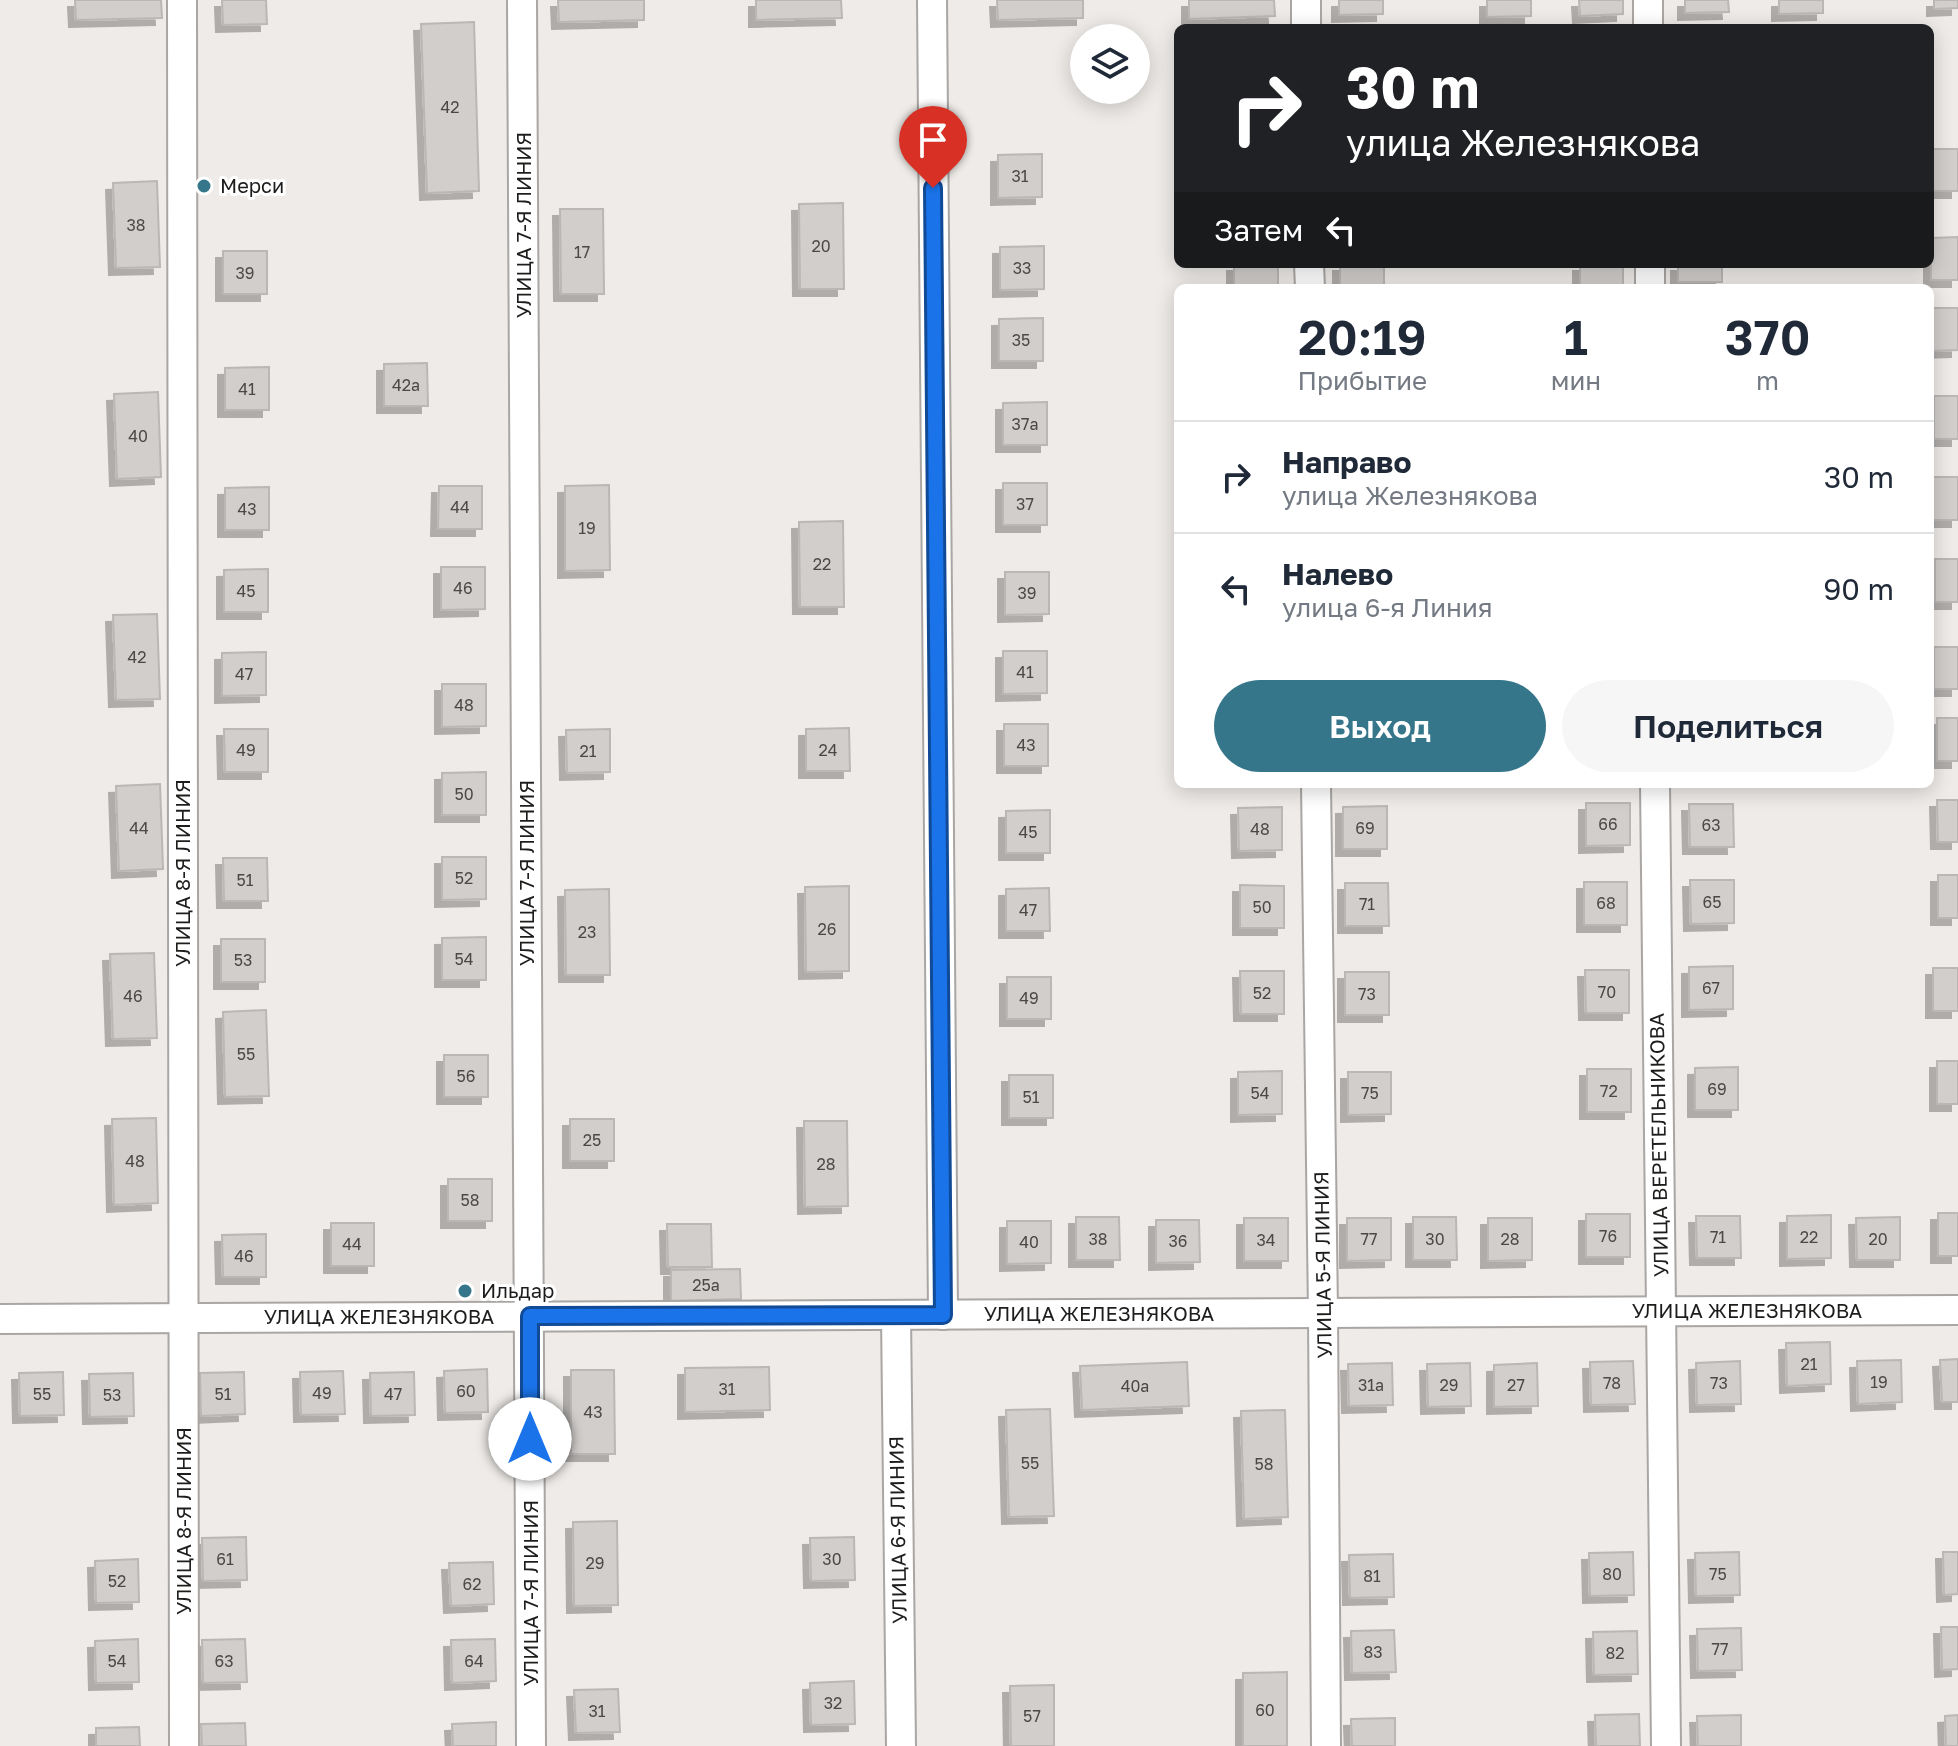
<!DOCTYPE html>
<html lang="ru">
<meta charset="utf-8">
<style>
:root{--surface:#fff;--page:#f6f6f7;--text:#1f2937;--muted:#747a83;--line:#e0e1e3;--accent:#36768a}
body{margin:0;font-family:"Golos Text",sans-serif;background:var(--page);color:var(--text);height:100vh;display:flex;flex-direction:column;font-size:30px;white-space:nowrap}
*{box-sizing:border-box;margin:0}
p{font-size:26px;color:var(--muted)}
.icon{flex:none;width:44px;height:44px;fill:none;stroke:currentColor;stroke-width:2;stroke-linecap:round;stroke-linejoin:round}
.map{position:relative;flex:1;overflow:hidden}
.panel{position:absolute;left:1174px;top:284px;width:760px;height:504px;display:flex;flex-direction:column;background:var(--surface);border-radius:12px;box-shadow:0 4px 20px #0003}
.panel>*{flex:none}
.top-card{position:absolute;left:1174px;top:24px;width:760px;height:244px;border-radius:12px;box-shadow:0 4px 20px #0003;background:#202124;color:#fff;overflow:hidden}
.controls{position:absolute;left:1070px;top:24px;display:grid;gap:16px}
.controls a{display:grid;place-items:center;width:80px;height:80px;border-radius:50%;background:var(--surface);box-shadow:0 4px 20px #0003;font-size:40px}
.pin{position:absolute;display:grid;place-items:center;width:68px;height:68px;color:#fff;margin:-82px -34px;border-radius:50% 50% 50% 0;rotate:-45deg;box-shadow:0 0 8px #0007}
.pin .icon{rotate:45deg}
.me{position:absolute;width:88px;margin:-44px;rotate:0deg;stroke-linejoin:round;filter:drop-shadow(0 0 6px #0008)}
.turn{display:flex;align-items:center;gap:28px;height:168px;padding:0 40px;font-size:36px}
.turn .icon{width:104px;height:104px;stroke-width:2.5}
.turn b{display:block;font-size:56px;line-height:68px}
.then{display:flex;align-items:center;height:76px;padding:0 40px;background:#0003;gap:16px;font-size:30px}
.eta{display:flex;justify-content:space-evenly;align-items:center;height:136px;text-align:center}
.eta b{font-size:48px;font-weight:600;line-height:56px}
.cta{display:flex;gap:16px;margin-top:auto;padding:16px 40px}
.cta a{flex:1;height:92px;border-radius:48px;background:var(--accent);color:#fff;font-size:32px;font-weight:600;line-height:92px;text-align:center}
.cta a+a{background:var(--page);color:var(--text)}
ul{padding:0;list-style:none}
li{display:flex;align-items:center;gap:24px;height:112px;padding:0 40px;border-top:2px solid var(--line)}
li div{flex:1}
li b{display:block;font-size:30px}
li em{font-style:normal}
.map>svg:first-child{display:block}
.building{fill:#d1cecc;stroke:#bab7b5;stroke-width:2;filter:url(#shadow)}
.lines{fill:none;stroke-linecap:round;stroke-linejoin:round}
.minor-casing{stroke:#a9a6a4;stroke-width:32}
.minor{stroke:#fff;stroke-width:28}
.route-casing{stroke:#114b97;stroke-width:20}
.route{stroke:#1a73e8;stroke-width:14}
.poi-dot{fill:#36768a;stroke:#fff;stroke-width:3}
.labels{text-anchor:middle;stroke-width:6;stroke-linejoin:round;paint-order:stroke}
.number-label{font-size:16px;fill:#4b4948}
.poi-label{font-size:20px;fill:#1e1d1c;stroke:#fff;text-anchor:start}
.street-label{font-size:20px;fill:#1e1d1c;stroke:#fff}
</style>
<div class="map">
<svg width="1958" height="1746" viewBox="0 0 1958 1746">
<defs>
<filter id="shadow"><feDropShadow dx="-7" dy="7" stdDeviation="0" flood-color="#0004"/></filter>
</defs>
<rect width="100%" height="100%" fill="#eeebe8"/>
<g class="building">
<polygon points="75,0 161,0 162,18 76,20"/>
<polygon points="222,0 266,0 267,24 223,25"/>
<polygon points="558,0 644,0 644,20 559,22"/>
<polygon points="756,0 841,0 842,18 756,20"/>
<polygon points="997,0 1083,0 1083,18 998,20"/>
<polygon points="1189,0 1274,0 1275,16 1189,19"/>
<polygon points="1339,0 1383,0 1383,14 1339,15"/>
<polygon points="1487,0 1531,0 1531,16 1487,17"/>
<polygon points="1579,0 1623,0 1623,14 1580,16"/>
<polygon points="1685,0 1728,0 1729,12 1685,13"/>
<polygon points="1779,0 1823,0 1823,13 1779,14"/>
<polygon points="1934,0 1958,0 1958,8 1934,9"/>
<polygon points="474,22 479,191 427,193 421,24"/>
<rect x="1931" y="149" width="27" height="42"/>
<polygon points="1042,154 1042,197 998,198 998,155"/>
<polygon points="157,181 160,267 116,268 113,183"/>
<polygon points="843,203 844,289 800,289 799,204"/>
<polygon points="560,209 603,209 604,294 561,294"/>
<polygon points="1958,237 1958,280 1931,280 1931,238"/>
<polygon points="1044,246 1044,289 1000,290 1000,247"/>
<rect x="223" y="251" width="44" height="43"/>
<rect x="1234" y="264" width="44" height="23"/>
<rect x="1340" y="264" width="44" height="21"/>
<rect x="1580" y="264" width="43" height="21"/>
<rect x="1678" y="264" width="44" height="18"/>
<polygon points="1932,308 1958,308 1958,350 1932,351"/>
<polygon points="1043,318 1043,361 999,361 999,319"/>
<polygon points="427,363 428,406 384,406 384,364"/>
<polygon points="269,367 269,410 225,410 225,368"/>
<polygon points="158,392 161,477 117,479 114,394"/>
<rect x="1934" y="396" width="24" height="43"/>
<polygon points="1047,402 1047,445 1003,445 1003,403"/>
<rect x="1933" y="477" width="25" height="43"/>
<rect x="1003" y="483" width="44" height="42"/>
<polygon points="609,485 610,570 565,571 565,486"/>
<polygon points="439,486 482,486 482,529 438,529"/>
<polygon points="269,487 269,530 225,530 225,488"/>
<polygon points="843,521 844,607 800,607 799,522"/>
<rect x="1935" y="559" width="23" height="43"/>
<polygon points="441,567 485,567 485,609 441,610"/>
<polygon points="268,569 268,612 224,612 224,570"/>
<polygon points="1005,572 1049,572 1049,614 1005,615"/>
<polygon points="157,614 160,699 116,700 113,615"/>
<rect x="1934" y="647" width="24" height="42"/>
<polygon points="1003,651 1047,651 1047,693 1003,694"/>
<polygon points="266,652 266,695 222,696 222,653"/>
<polygon points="442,684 486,684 486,726 442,727"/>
<rect x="1937" y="718" width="21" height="43"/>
<rect x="1004" y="724" width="44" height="42"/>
<polygon points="849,728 850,771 806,771 806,729"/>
<polygon points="224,729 268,729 268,772 225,772"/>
<polygon points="610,729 610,772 567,773 566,730"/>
<polygon points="486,772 486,815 442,815 442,773"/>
<polygon points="160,784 163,869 119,871 116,786"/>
<polygon points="1937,800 1958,800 1958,842 1938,842"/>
<polygon points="1586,803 1630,803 1630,845 1586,846"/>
<polygon points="1689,804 1733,804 1734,847 1690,847"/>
<polygon points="1387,806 1387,849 1343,849 1343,807"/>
<polygon points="1282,807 1282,850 1239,851 1238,808"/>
<polygon points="1050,810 1050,853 1006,853 1006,811"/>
<polygon points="442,857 486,857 486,899 442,900"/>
<polygon points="223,858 267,858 268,901 224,901"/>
<rect x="1938" y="875" width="20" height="43"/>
<polygon points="1690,880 1734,880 1734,923 1691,924"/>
<rect x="1584" y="882" width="43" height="43"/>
<polygon points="1345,883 1388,883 1389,926 1345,926"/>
<polygon points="1240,885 1284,886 1284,928 1240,928"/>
<polygon points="849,886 849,971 806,972 805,887"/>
<polygon points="1049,888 1050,931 1006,931 1006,889"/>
<polygon points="609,889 610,975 566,975 565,890"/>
<polygon points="486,937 486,980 442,980 442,938"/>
<rect x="221" y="939" width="44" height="43"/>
<polygon points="154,953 157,1038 113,1039 110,954"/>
<polygon points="1733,966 1733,1009 1689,1010 1689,967"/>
<rect x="1933" y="968" width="25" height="43"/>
<polygon points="1585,970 1629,970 1629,1013 1586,1013"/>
<polygon points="1240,971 1284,971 1284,1014 1241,1014"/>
<rect x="1345" y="972" width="44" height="43"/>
<rect x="1007" y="977" width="44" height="42"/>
<polygon points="266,1010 269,1096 225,1097 223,1012"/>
<rect x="444" y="1055" width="44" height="42"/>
<rect x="1937" y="1061" width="21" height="43"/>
<polygon points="1738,1067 1738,1110 1695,1110 1695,1068"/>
<rect x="1587" y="1069" width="44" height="43"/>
<polygon points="1282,1071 1282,1114 1238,1115 1238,1072"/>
<polygon points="1348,1072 1391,1072 1391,1114 1348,1115"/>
<rect x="1009" y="1075" width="44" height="43"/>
<polygon points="156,1118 158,1203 114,1205 112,1119"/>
<rect x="570" y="1119" width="44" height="42"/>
<polygon points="804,1121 847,1121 848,1206 805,1207"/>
<rect x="448" y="1179" width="44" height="42"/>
<rect x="1938" y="1213" width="20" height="43"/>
<rect x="1586" y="1214" width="44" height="43"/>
<polygon points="1831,1215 1831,1258 1787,1259 1787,1216"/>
<polygon points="1696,1216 1740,1216 1741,1258 1697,1258"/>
<polygon points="1076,1217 1119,1217 1120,1260 1076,1260"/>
<polygon points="1413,1217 1456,1217 1457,1260 1413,1260"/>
<polygon points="1900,1217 1900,1260 1857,1260 1856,1218"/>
<rect x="1244" y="1218" width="44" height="43"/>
<polygon points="1347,1218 1391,1218 1391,1260 1347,1261"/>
<polygon points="1488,1218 1532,1218 1532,1260 1488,1261"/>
<polygon points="1156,1220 1199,1220 1200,1262 1156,1263"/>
<polygon points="1007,1221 1051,1221 1051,1263 1007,1264"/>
<rect x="331" y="1223" width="43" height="43"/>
<polygon points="667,1224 711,1224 712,1267 668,1267"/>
<polygon points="266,1234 266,1277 223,1277 222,1235"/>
<polygon points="740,1269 741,1299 671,1301 671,1270"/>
<polygon points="1830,1342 1831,1384 1787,1386 1786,1343"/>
<polygon points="1958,1359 1958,1402 1942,1402 1940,1360"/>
<polygon points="1901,1360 1902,1402 1858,1404 1857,1361"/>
<polygon points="1633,1361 1635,1404 1591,1405 1590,1362"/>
<polygon points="1740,1361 1741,1404 1697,1405 1696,1363"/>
<polygon points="1187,1362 1189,1406 1082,1410 1080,1366"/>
<polygon points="1392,1363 1393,1405 1349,1406 1348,1364"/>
<polygon points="1470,1363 1471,1406 1428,1407 1427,1364"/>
<polygon points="1537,1363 1538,1406 1494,1407 1494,1365"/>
<polygon points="769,1367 770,1410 685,1412 685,1368"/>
<polygon points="487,1369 488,1412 445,1413 444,1371"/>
<polygon points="571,1370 614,1370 615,1454 571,1454"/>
<polygon points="343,1371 345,1414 301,1415 300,1372"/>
<polygon points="63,1372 64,1415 20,1416 19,1373"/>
<polygon points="244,1372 245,1414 201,1416 200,1373"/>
<polygon points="414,1372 415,1415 371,1416 370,1373"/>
<polygon points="133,1373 134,1416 90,1417 89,1374"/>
<polygon points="1050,1409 1054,1516 1009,1517 1006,1410"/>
<polygon points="1285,1410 1288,1517 1244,1519 1241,1411"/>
<polygon points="617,1521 618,1605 574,1606 573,1522"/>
<polygon points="246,1537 247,1580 203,1581 202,1538"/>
<polygon points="854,1537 855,1580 811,1581 810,1538"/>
<polygon points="1633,1552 1634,1595 1590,1596 1589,1553"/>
<polygon points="1739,1552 1740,1595 1696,1596 1695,1553"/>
<polygon points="1943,1552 1958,1552 1958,1594 1944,1595"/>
<polygon points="1393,1554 1394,1597 1350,1598 1349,1555"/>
<polygon points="138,1559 139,1602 96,1603 95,1561"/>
<polygon points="493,1562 494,1604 451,1606 449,1563"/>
<polygon points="1941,1627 1958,1627 1958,1669 1942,1670"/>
<polygon points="1741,1628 1742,1670 1698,1671 1697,1629"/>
<polygon points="1394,1630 1396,1672 1352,1673 1351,1631"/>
<polygon points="1637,1631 1638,1674 1594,1675 1593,1632"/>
<polygon points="138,1639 139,1682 96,1683 95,1641"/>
<polygon points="245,1639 247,1682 203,1683 202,1640"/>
<polygon points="495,1639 496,1681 452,1683 451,1640"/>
<polygon points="1287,1672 1287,1746 1243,1746 1243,1673"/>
<polygon points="854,1681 855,1724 811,1725 810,1683"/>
<polygon points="1054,1685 1054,1746 1011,1746 1010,1686"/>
<polygon points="618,1689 620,1732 576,1733 574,1690"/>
<polygon points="1639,1714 1640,1746 1596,1746 1595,1715"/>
<polygon points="1741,1715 1741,1746 1698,1746 1697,1716"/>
<polygon points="1958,1715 1958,1746 1946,1746 1945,1716"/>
<polygon points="1395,1718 1395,1746 1352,1746 1351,1719"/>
<polygon points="496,1722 496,1746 453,1746 452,1724"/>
<polygon points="245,1723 246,1746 202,1746 201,1724"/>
<polygon points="139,1727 140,1746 96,1746 96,1728"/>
</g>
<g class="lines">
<defs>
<g id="minor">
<polyline points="182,0 184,1746"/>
<polyline points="522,0 531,1746"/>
<polyline points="932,0 943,1315"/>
<polyline points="1306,0 1306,28"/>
<polyline points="1648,0 1648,28"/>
<polyline points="1309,264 1310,288"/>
<polyline points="1650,264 1650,288"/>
<polyline points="1316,784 1323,1313 1326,1746"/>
<polyline points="1655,784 1666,1746"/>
<polyline points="896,1315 901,1746"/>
<polyline points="0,1319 1958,1310"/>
</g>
</defs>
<use href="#minor" class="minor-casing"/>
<use href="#minor" class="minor"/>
</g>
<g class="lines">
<defs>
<polyline id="route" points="530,1439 530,1316 943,1315 933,188"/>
</defs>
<use href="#route" class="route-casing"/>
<use href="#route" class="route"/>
</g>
<g class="poi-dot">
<circle cx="204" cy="186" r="8"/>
<circle cx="465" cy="1291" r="8"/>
</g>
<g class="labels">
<g class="number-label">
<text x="450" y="113">42</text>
<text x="1020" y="182">31</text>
<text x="136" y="231">38</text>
<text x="821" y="252">20</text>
<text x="582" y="258">17</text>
<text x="1022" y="274">33</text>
<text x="245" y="279">39</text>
<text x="1021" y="346">35</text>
<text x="406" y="391">42а</text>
<text x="247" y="395">41</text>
<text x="1025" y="430">37а</text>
<text x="138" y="442">40</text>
<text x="1025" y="510">37</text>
<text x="460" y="513">44</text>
<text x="247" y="515">43</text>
<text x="587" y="534">19</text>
<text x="822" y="570">22</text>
<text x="463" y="594">46</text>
<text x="246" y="597">45</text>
<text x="1027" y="599">39</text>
<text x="137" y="663">42</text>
<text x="1025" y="678">41</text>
<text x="244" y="680">47</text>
<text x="464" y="711">48</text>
<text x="1026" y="751">43</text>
<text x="246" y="756">49</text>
<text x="828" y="756">24</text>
<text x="588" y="757">21</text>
<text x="464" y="800">50</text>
<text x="1608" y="830">66</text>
<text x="1711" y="831">63</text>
<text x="139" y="834">44</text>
<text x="1365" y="834">69</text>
<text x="1260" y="835">48</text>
<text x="1028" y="838">45</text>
<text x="464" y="884">52</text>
<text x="245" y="886">51</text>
<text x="1712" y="908">65</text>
<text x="1606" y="909">68</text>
<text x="1367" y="910">71</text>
<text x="1262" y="913">50</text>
<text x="1028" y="916">47</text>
<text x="827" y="935">26</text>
<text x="587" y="938">23</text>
<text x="464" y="965">54</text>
<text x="243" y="966">53</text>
<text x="1711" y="994">67</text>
<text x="1607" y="998">70</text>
<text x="1262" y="999">52</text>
<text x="1367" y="1000">73</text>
<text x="133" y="1002">46</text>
<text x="1029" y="1004">49</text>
<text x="246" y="1060">55</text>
<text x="466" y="1082">56</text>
<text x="1717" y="1095">69</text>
<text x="1609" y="1097">72</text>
<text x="1260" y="1099">54</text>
<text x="1370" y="1099">75</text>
<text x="1031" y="1103">51</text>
<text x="592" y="1146">25</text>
<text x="135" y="1167">48</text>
<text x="826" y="1170">28</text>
<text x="470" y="1206">58</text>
<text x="1608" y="1242">76</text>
<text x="1718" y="1243">71</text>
<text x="1809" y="1243">22</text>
<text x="1098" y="1245">38</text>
<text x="1369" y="1245">77</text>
<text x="1435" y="1245">30</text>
<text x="1510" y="1245">28</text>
<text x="1878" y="1245">20</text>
<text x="1266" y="1246">34</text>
<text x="1178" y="1247">36</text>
<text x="1029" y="1248">40</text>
<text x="352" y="1250">44</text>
<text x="244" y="1262">46</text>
<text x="706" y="1291">25а</text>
<text x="1809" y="1370">21</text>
<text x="1879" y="1388">19</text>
<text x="1612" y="1389">78</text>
<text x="1719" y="1389">73</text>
<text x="1371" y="1391">31а</text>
<text x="1449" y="1391">29</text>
<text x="1516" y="1391">27</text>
<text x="1135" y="1392">40а</text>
<text x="727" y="1395">31</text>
<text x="466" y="1397">60</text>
<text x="322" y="1399">49</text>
<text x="42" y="1400">55</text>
<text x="223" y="1400">51</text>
<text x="393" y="1400">47</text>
<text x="112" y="1401">53</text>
<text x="593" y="1418">43</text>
<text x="1030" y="1469">55</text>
<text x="1264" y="1470">58</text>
<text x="225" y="1565">61</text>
<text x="832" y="1565">30</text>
<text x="595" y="1569">29</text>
<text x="1612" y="1580">80</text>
<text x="1718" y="1580">75</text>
<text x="1372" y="1582">81</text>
<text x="117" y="1587">52</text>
<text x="472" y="1590">62</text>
<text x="1720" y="1655">77</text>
<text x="1373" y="1658">83</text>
<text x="1615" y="1659">82</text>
<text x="117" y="1667">54</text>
<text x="224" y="1667">63</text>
<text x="474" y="1667">64</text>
<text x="833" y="1709">32</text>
<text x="1265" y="1716">60</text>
<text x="597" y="1717">31</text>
<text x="1032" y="1722">57</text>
</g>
<g class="poi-label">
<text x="220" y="193">Мерси</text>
<text x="481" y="1298">Ильдар</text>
</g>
<g class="street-label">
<text transform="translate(524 225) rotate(-90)" y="7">УЛИЦА 7-Я ЛИНИЯ</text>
<text transform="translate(183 873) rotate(-90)" y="7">УЛИЦА 8-Я ЛИНИЯ</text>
<text transform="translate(527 873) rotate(-90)" y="7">УЛИЦА 7-Я ЛИНИЯ</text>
<text transform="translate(1659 1145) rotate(-91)" y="7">УЛИЦА ВЕРЕТЕЛЬНИКОВА</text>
<text transform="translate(1323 1265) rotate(-91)" y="7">УЛИЦА 5-Я ЛИНИЯ</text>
<text x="1747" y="1318">УЛИЦА ЖЕЛЕЗНЯКОВА</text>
<text x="1099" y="1321">УЛИЦА ЖЕЛЕЗНЯКОВА</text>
<text x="379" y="1324">УЛИЦА ЖЕЛЕЗНЯКОВА</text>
<text transform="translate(184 1521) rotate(-90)" y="7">УЛИЦА 8-Я ЛИНИЯ</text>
<text transform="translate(898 1530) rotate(-91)" y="7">УЛИЦА 6-Я ЛИНИЯ</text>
<text transform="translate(531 1593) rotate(-90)" y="7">УЛИЦА 7-Я ЛИНИЯ</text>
</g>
</g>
</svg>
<div class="controls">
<a><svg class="icon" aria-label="layers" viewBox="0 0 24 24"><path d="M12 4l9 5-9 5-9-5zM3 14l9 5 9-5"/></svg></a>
</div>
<div class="pin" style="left:933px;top:188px;background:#d93025"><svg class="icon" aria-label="arrive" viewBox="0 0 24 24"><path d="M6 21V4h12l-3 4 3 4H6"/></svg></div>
<svg class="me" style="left:530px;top:1439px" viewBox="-20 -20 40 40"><circle r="19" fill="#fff"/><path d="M0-13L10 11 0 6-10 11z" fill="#1a73e8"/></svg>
<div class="top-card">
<div class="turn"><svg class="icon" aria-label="right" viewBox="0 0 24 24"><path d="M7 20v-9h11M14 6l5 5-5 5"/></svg><div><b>30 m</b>улица Железнякова</div></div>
<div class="then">Затем<svg class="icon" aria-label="left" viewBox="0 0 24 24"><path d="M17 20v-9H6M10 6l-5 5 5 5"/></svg></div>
</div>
<section class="panel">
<div class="eta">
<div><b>20:19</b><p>Прибытие</p></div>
<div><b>1</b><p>мин</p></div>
<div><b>370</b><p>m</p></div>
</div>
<ul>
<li><svg class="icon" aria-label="right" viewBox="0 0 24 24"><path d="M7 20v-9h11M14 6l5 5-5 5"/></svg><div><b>Направо</b><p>улица Железнякова</p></div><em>30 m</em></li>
<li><svg class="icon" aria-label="left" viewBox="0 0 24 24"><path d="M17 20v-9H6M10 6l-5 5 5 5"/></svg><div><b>Налево</b><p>улица 6-я Линия</p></div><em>90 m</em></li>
</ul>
<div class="cta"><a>Выход</a><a>Поделиться</a></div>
</section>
</div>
